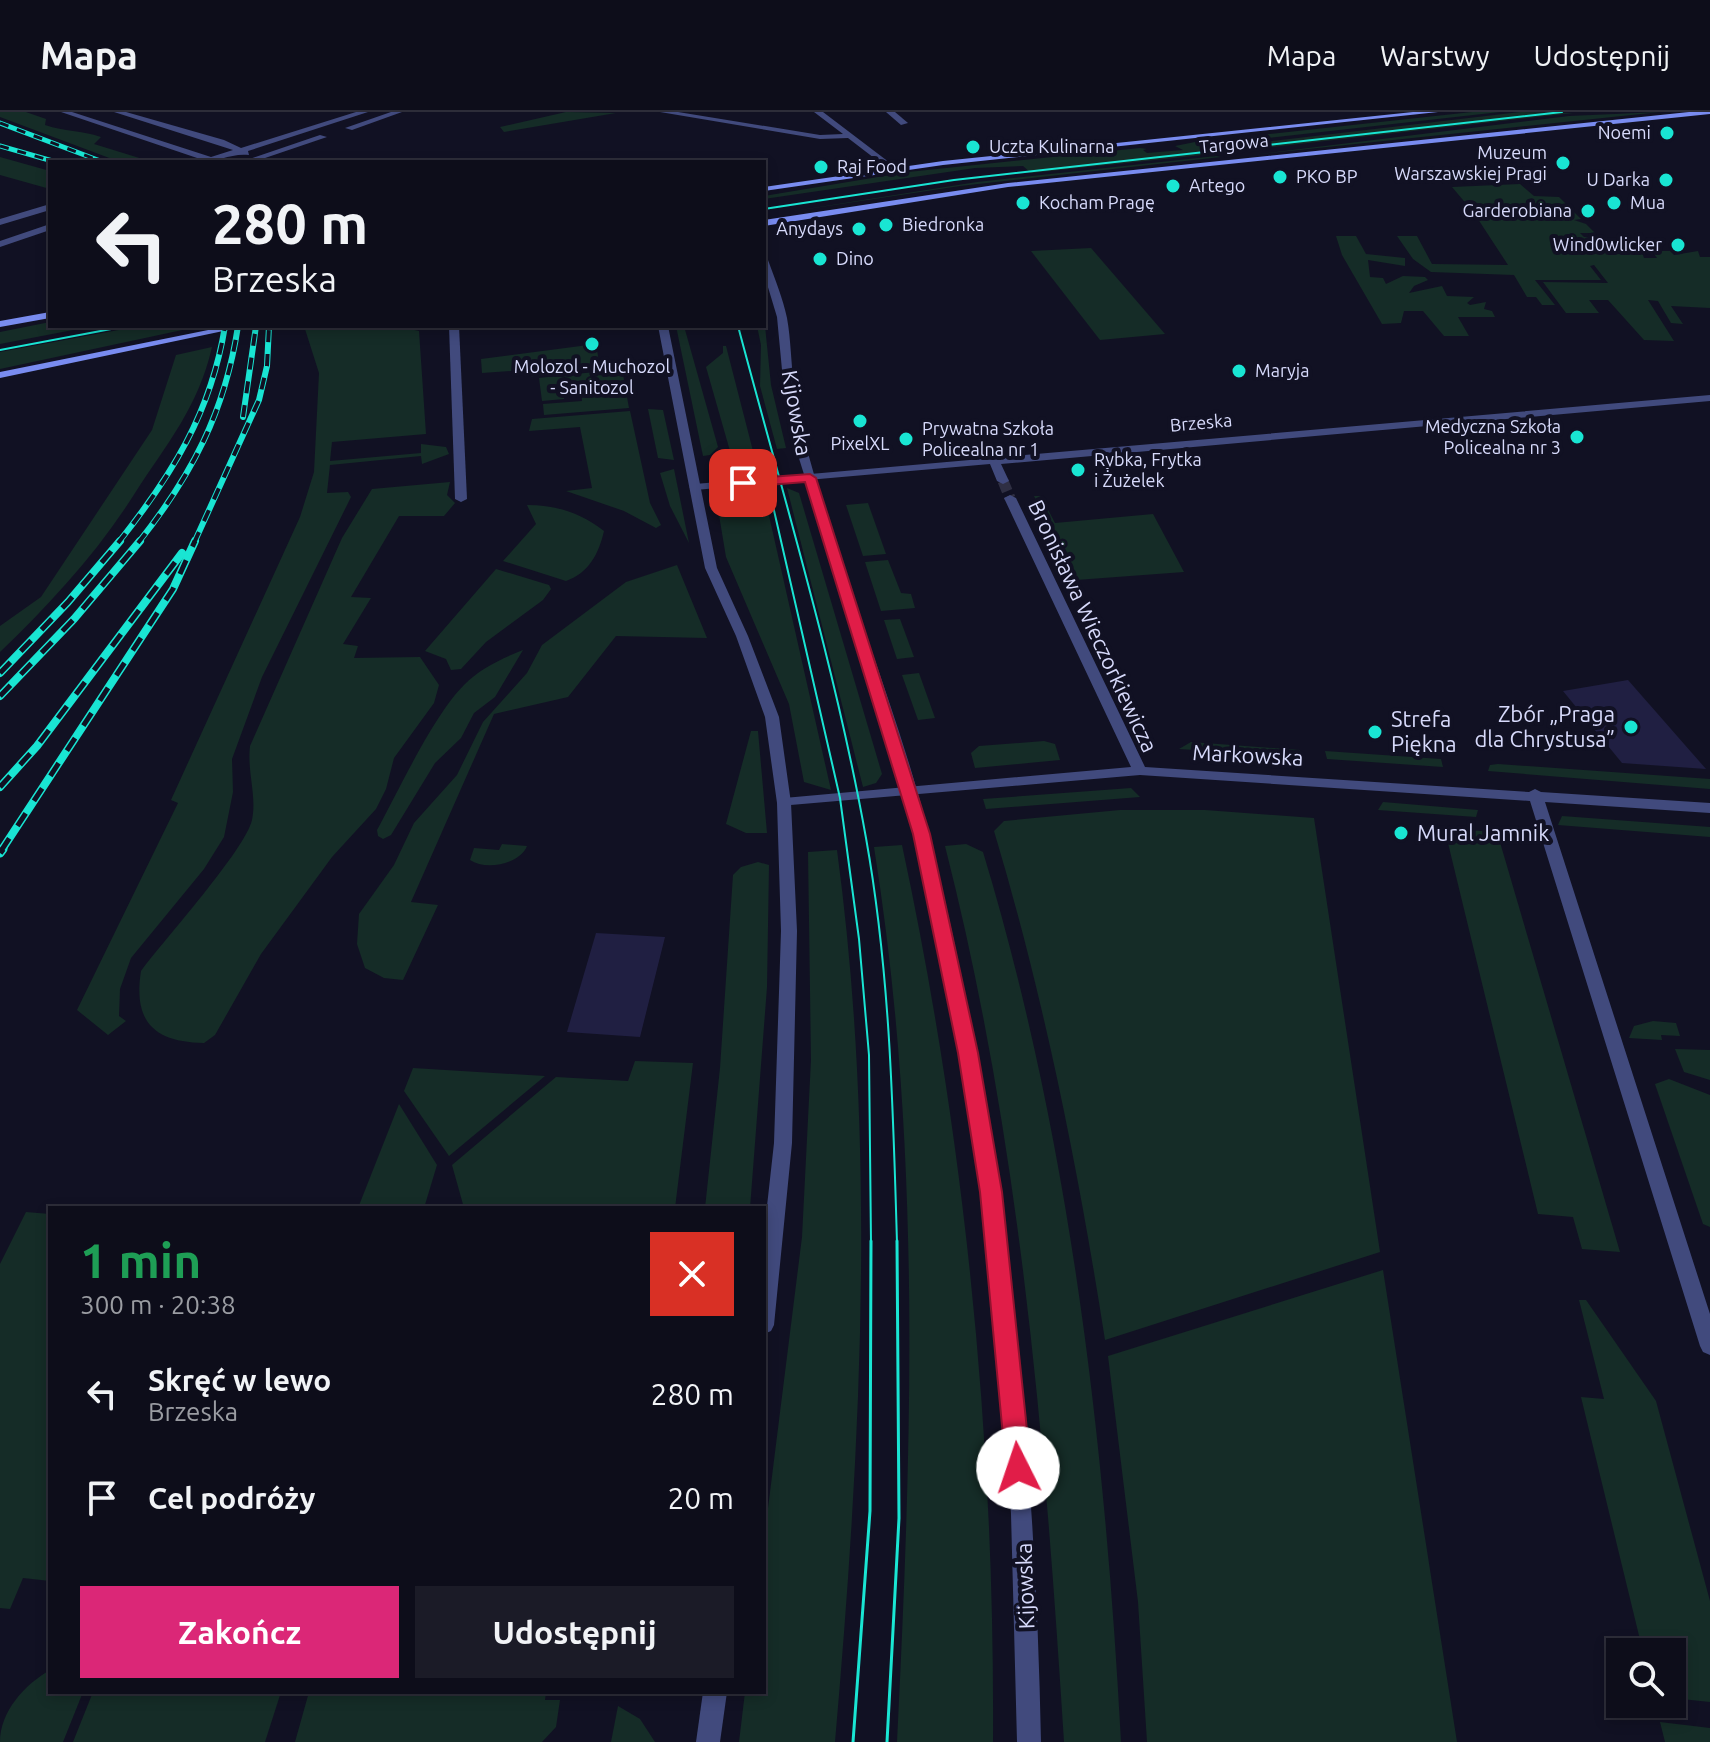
<!DOCTYPE html>
<html lang="pl">
<meta charset="utf-8">
<style>
:root{--surface:#0d0d1a;--page:#1b1b27;--text:#f1f3f6;--muted:#9a9ca2;--line:#2d2d39;--accent:#db2777}
body{margin:0;font-family:Ubuntu,sans-serif;background:var(--page);color:var(--text);height:100vh;display:flex;flex-direction:column;font-size:30px;white-space:nowrap}
*{box-sizing:border-box;margin:0}
p{font-size:26px;color:var(--muted)}
.icon{flex:none;width:44px;height:44px;fill:none;stroke:currentColor;stroke-width:2;stroke-linecap:round;stroke-linejoin:round}
.map{position:relative;flex:1;overflow:hidden}
.side{position:absolute;left:48px;top:1094px;width:718px;height:488px;display:flex;flex-direction:column;background:var(--surface);border-radius:0px;box-shadow:0 4px 12px #0003,0 0 0 2px var(--line)}
.side>*{flex:none}
.top-card{position:absolute;left:48px;top:48px;width:718px;height:168px;border-radius:0px;box-shadow:0 4px 12px #0003,0 0 0 2px var(--line);background:#0d0d1a;color:var(--text);overflow:hidden}
.controls{position:absolute;left:1606px;top:1526px;display:grid;gap:16px}
.controls a{display:grid;place-items:center;width:80px;height:80px;border-radius:0px;background:var(--surface);box-shadow:0 4px 12px #0003,0 0 0 2px var(--line);font-size:40px}
.pin{position:absolute;display:grid;place-items:center;width:68px;height:68px;color:#fff;margin:-34px;border-radius:16px;box-shadow:0 4px 12px #0006}
.me{position:absolute;width:88px;margin:-44px;rotate:356deg;stroke-linejoin:round;filter:drop-shadow(0 0 6px #0008)}
.turn{display:flex;align-items:center;gap:28px;height:168px;padding:0 32px;font-size:36px}
.turn .icon{width:104px;height:104px;stroke-width:2.5}
.turn b{display:block;font-size:56px;line-height:68px}
.round{display:grid;place-items:center;flex:none;width:84px;height:84px;border-radius:0px;background:var(--page)}
.headline{display:flex;align-items:center;justify-content:space-between;height:136px;padding:0 32px}
h1{font-size:48px;font-weight:700;line-height:60px;color:#1e9e55}
.action{display:flex;gap:16px;margin-top:auto;padding:16px 32px}
.action a{flex:1;height:92px;border-radius:0px;background:var(--accent);color:#fff;font-size:32px;font-weight:700;line-height:92px;text-align:center}
.action a+a{background:var(--page);color:var(--text)}
ul{padding:0;list-style:none}
li{display:flex;align-items:center;gap:24px;height:104px;padding:0 32px}
li div{flex:1}
li b{display:block;font-size:30px}
li em{font-style:normal}
header{display:flex;align-items:center;gap:48px;box-sizing:border-box;height:112px;padding:0 40px;background:var(--surface);border-bottom:2px solid var(--line)}
header strong{font-size:38px}
nav{display:flex;gap:44px;margin-inline-start:auto;font-size:28px}
.map>svg:first-child{display:block}
.green{fill:#152c27}
.building{fill:#201f42}
.lines{fill:none;stroke-linecap:round;stroke-linejoin:round}
.minor-tunnel{stroke:#2f2f43;stroke-width:11;stroke-dasharray:11 5;stroke-linecap:butt}
.minor{fill:#414a7d;fill-rule:evenodd}
.tertiary{fill:#414a7d;fill-rule:evenodd}
.secondary{fill:#798cf0;fill-rule:evenodd}
.tram-far1{stroke:#19e5d3;stroke-width:2}
.tram{stroke:#19e5d3;stroke-width:3}
.rail-far3-casing{stroke:#19e5d3;stroke-width:5}
.rail-far2-casing{stroke:#19e5d3;stroke-width:6}
.rail-far1-casing{stroke:#19e5d3;stroke-width:8}
.rail-casing{stroke:#19e5d3;stroke-width:9}
.rail-far3{stroke:#111123;stroke-width:3;stroke-dasharray:9;stroke-linecap:butt}
.rail-far2{stroke:#111123;stroke-width:4;stroke-dasharray:12;stroke-linecap:butt}
.rail-far1{stroke:#111123;stroke-width:5;stroke-dasharray:15;stroke-linecap:butt}
.rail{stroke:#111123;stroke-width:6;stroke-dasharray:19;stroke-linecap:butt}
.route{fill:#e11d48;stroke:#92132f;stroke-width:2}
.poi-dot{fill:#19e5d3;stroke:#111123;stroke-width:3}
.labels{text-anchor:middle;stroke-width:8;stroke-linejoin:round;paint-order:stroke}
.far-poi-label{font-size:18px;fill:#d7dafb;stroke:#111123;text-anchor:start}
.far-street-label{font-size:18px;fill:#d7dafb;stroke:#111123}
.street-label{font-size:22px;fill:#d7dafb;stroke:#111123}
.poi-label{font-size:22px;fill:#d7dafb;stroke:#111123;text-anchor:start}
</style>
<header>
<strong>Mapa</strong>
<nav><a>Mapa</a><a>Warstwy</a><a>Udostępnij</a></nav>
</header>
<div class="map">
<svg width="1710" height="1630" viewBox="0 0 1710 1630">
<rect width="100%" height="100%" fill="#111123"/>
<g class="green">
<path d="M0,0H26L46,7L45,13C65,20 81,18 101,25L94,32L149,49L120,50L0,5Z"/>
<polygon points="566,0 616,1 504,20 500,15"/>
<polygon points="1472,0 1500,0 1233,30 1223,27"/>
<polygon points="1520,0 1573,1 1246,38 1238,33"/>
<polygon points="1660,0 1251,43 1569,4"/>
<polygon points="1200,29 1208,35 1223,34 1231,40 1031,61 1023,54 975,56 764,87 764,84 908,60 1140,36 1147,37 1143,38 1147,41 1183,38 1175,34"/>
<polygon points="1216,44 1221,45 960,74 781,101 977,70"/>
<polygon points="0,45 50,59 50,77 0,63"/>
<polygon points="1520,72 1534,84 1559,85 1567,93 1553,93 1556,97 1571,97 1581,107 1574,108 1586,112 1595,121 1580,121 1584,125 1599,125 1610,136 1602,137 1606,141 1630,143 1628,140 1642,140 1644,146 1657,146 1652,139 1670,139 1674,143 1698,139 1700,145 1710,145 1710,196 1671,194 1683,212 1671,211 1658,189 1648,188 1674,229 1644,228 1608,188 1589,188 1599,201 1566,201 1543,170 1608,171 1594,153 1590,154 1601,168 1535,168 1555,193 1542,193 1536,185 1527,185 1514,163 1431,160 1413,147 1397,124 1417,124 1432,152 1508,153 1474,101 1452,75"/>
<polygon points="1336,124 1356,124 1366,142 1405,146 1405,154 1368,148 1370,165 1383,166 1386,172 1403,164 1425,165 1428,168 1414,174 1409,181 1442,174 1447,184 1474,185 1467,191 1470,193 1486,190 1484,197 1492,199 1495,205 1458,205 1469,224 1444,224 1423,199 1404,199 1401,211 1382,212 1342,143"/>
<polygon points="1091,136 1165,222 1100,228 1031,139"/>
<polygon points="764,204 771,273 786,336 777,337 760,274 761,233 757,214 764,214"/>
<polygon points="50,210 50,214 94,214 0,232 0,220"/>
<polygon points="140,214 201,214 0,257 0,240"/>
<polygon points="320,214 396,214 419,219 426,322 332,330 330,349 421,341 421,332 446,335 449,342 422,352 421,344 330,353 327,381 348,380 351,385 262,565 232,647 233,680 224,725 204,757 131,846 120,877 119,904 126,909 108,923 77,898 178,691 171,688 300,405 314,360 319,261 305,217"/>
<polygon points="676,214 684,214 718,335 710,343 703,344"/>
<polygon points="596,232 600,256 532,265 526,258 482,261 481,247"/>
<polygon points="723,234 726,234 753,339 730,339 706,255 723,241"/>
<path d="M212,235C198,296 167,331 135,381C98,440 50,492 0,540V514L41,485L152,318L176,243Z"/>
<polygon points="622,257 629,296 544,303 543,292 582,289 581,280 564,282 564,287 542,289 539,266"/>
<polygon points="648,297 663,298 674,348 658,346"/>
<polygon points="630,299 650,391 661,413 656,416 624,399 566,379 592,376 580,315 529,319 532,307"/>
<polygon points="674,357 689,431 670,394 660,361"/>
<path d="M450,370L447,383L455,391L444,404H399L351,485L371,486L343,532L358,534L354,546L420,545L439,573L434,591L394,646L386,677L376,697L332,745L261,842L215,923L204,931C154,930 133,910 141,859C164,828 245,738 252,708C257,683 247,661 250,634L342,426L372,377Z"/>
<polygon points="787,376 799,381 882,662 876,671 863,675"/>
<polygon points="763,377 831,678 804,670 789,592 726,445 717,391 731,381"/>
<polygon points="1034,384 1041,384 1055,411 1153,402 1184,460 1076,468"/>
<polygon points="868,391 886,442 863,444 846,393"/>
<path d="M527,393C556,393 581,401 604,419C599,441 589,461 566,469L503,449L536,412Z"/>
<polygon points="888,448 901,481 911,482 915,496 881,499 865,450"/>
<polygon points="677,453 707,526 616,524 568,585 494,602 411,790 438,793 403,868 384,866 365,856 357,832 359,802 394,753 414,711 457,663 483,610 527,561 542,533 626,470"/>
<polygon points="496,457 549,473 551,477 543,488 486,530 461,557 451,558 446,547 425,539"/>
<polygon points="900,507 914,545 897,547 884,508"/>
<path d="M523,538L495,585L474,601L461,626L435,651L391,723L383,727L378,724L377,718C399,678 433,604 464,573C479,557 503,546 523,538Z"/>
<polygon points="919,561 935,606 918,608 902,563"/>
<polygon points="751,619 758,619 767,721 746,721 726,712"/>
<polygon points="1044,629 1055,632 1060,648 975,656 971,641 979,634"/>
<polygon points="1191,630 1300,638 1301,645 1179,637"/>
<polygon points="1325,639 1441,647 1443,655 1327,647"/>
<polygon points="1498,652 1710,667 1710,677 1488,659 1490,653"/>
<polygon points="1131,676 1140,685 986,697 983,687"/>
<polygon points="1383,690 1478,698 1476,705 1378,698"/>
<path d="M1120,698H1205L1314,706L1380,1140L1105,1228C1078,1055 1044,886 994,719L1004,709Z"/>
<polygon points="1562,704 1710,715 1710,725 1558,713"/>
<polygon points="1466,718 1497,720 1620,1140 1582,1137 1573,1105 1538,1102 1447,727 1469,728"/>
<path d="M502,732L527,734C520,752 486,759 470,748L474,736L499,738Z"/>
<path d="M966,732L983,740C1070,1027 1105,1331 1121,1630H1064C1045,1328 1020,1028 945,734Z"/>
<path d="M902,733C965,1027 995,1329 993,1630H897C912,1327 922,1036 874,735Z"/>
<path d="M837,738C877,1035 861,1332 835,1630H739L745,1580H764V1428L802,1125L811,948L808,740Z"/>
<polygon points="758,750 769,753 767,875 750,1096 705,1096 720,956 733,763 741,755"/>
<polygon points="1653,909 1676,911 1680,924 1661,923 1662,928 1629,926 1634,914"/>
<polygon points="1675,937 1710,938 1710,968 1684,960"/>
<polygon points="635,949 693,951 675,1096 464,1096 452,1053 556,965 628,969"/>
<polygon points="413,956 545,964 449,1044 404,979"/>
<polygon points="1669,967 1710,983 1710,1115 1703,1112 1655,972"/>
<polygon points="399,992 437,1053 424,1096 358,1096"/>
<polygon points="26,1100 50,1102 50,1469 23,1466 10,1497 0,1496 0,1152"/>
<polygon points="1383,1158 1457,1630 1147,1630 1138,1490 1108,1244"/>
<polygon points="1579,1188 1586,1188 1656,1289 1710,1489 1710,1590 1672,1586 1672,1540 1643,1540 1581,1285 1604,1287"/>
<path d="M50,1558V1580H83L63,1630H0C0,1600 24,1573 50,1558Z"/>
<polygon points="93,1580 281,1580 265,1630 73,1630"/>
<polygon points="309,1580 530,1580 546,1581 545,1588 560,1588 556,1615 542,1630 295,1630"/>
<polygon points="618,1594 640,1607 655,1630 611,1630"/>
<polygon points="1660,1610 1710,1616 1710,1630 1665,1630"/>
</g>
<g class="building">
<polygon points="1628,568 1706,657 1622,651 1563,579"/>
<polygon points="596,821 665,825 640,925 567,920"/>
</g>
<g class="lines">
<polyline class="minor-tunnel" points="1003,369 1010,386"/>
<g class="minor">
<polygon points="660,0 678,0 820,23 843,22 814,0 823,0 898,57 891,59 848,26 820,27"/>
<polygon points="886,0 895,0 908,11 901,13"/>
<polygon points="449,214 459,214 467,387 461,390 455,387"/>
<polygon points="1710,283 1710,289 1001,352 1009,369 1003,372 997,369 990,352 695,378 689,375 695,372"/>
<polygon points="1010,383 1016,386 1145,655 1529,680 1535,677 1541,680 1710,691 1710,701 1545,690 1710,1202 1710,1243 1703,1240 1700,1234 1530,689 1140,663 779,694 777,691 784,686 1131,655 1004,386"/>
</g>
<g class="tertiary">
<path d="M61,0H72L211,45L233,38L114,0H126L224,28L241,36L356,0H368L248,39L249,43C231,41 218,50 200,50L203,48Z"/>
<polygon points="391,0 402,0 352,18 345,16"/>
<polygon points="320,23 327,25 253,50 241,50"/>
<polygon points="50,92 50,98 0,113 0,107"/>
<polygon points="50,112 50,118 0,135 0,129"/>
<path d="M764,145L768,148C775,167 783,187 787,206C791,228 791,252 794,274C796,296 802,320 808,341C843,471 897,595 930,726C1004,1022 1035,1325 1041,1630H1017L1011,1402L1004,1288L979,1061L961,948L939,836L902,676L797,340L784,279L777,205L764,162Z"/>
<polygon points="658,214 668,214 717,456 748,524 779,605 791,691 797,819 792,1031 774,1213 771,1219 764,1222 764,1121 774,1031 781,819 777,691 765,605 736,524 705,456"/>
<polygon points="703,1580 727,1580 720,1630 696,1630"/>
</g>
<g class="secondary">
<polygon points="1413,0 1438,0 943,53 764,79 764,75 943,49"/>
<polygon points="1689,0 1710,0 1710,2 1008,75 764,114 764,108 1008,71"/>
<polygon points="50,200 50,206 0,215 0,209"/>
<polygon points="228,214 247,214 0,266 0,260"/>
</g>
<g class="tram-far1">
<polyline points="764,97 954,68 1562,0"/>
<path d="M738,214C783,384 835,553 866,726C890,860 893,995 897,1131"/>
<polyline points="0,238 127,214"/>
<polyline points="770,381 840,686 859,827 869,943 871,1131"/>
</g>
<g class="tram">
<polyline points="853,1630 870,1399 871,1129"/>
<polyline points="887,1630 899,1406 897,1129"/>
</g>
<defs>
<g id="rail-far3">
<polyline points="0,11 103,50"/>
<polyline points="0,34 56,50"/>
</g>
<g id="rail-far2">
<polyline points="243,305 256,214"/>
<path d="M118,431C172,363 211,301 225,214"/>
<path d="M138,431C192,363 225,300 238,214"/>
<polyline points="194,431 259,288 267,254 269,214"/>
</g>
<g id="rail-far1">
<polyline points="0,561 68,490 120,429"/>
<polyline points="0,584 74,507 140,429"/>
<polyline points="0,675 37,634 182,441"/>
<polyline points="1,739 173,477 195,429"/>
</g>
<polyline id="rail" points="0,741 3,737"/>
</defs>
<use href="#rail-far3" class="rail-far3-casing"/>
<use href="#rail-far2" class="rail-far2-casing"/>
<use href="#rail-far1" class="rail-far1-casing"/>
<use href="#rail" class="rail-casing"/>
<use href="#rail-far3" class="rail-far3"/>
<use href="#rail-far2" class="rail-far2"/>
<use href="#rail-far1" class="rail-far1"/>
<use href="#rail" class="rail"/>
</g>
<polygon class="route" points="810,362 816,366 930,722 978,941 1002,1080 1031,1356 1027,1364 1018,1368 1009,1364 1006,1356 980,1080 958,941 913,722 805,370 743,375 737,371 743,367"/>
<g class="poi-dot">
<circle cx="1667" cy="21" r="8"/>
<circle cx="973" cy="35" r="8"/>
<circle cx="1563" cy="51" r="8"/>
<circle cx="821" cy="55" r="8"/>
<circle cx="1280" cy="65" r="8"/>
<circle cx="1666" cy="68" r="8"/>
<circle cx="1173" cy="74" r="8"/>
<circle cx="1023" cy="91" r="8"/>
<circle cx="1614" cy="91" r="8"/>
<circle cx="1588" cy="99" r="8"/>
<circle cx="886" cy="113" r="8"/>
<circle cx="859" cy="117" r="8"/>
<circle cx="1678" cy="133" r="8"/>
<circle cx="820" cy="147" r="8"/>
<circle cx="592" cy="232" r="8"/>
<circle cx="1239" cy="259" r="8"/>
<circle cx="860" cy="309" r="8"/>
<circle cx="1577" cy="325" r="8"/>
<circle cx="906" cy="327" r="8"/>
<circle cx="1078" cy="358" r="8"/>
<circle cx="1631" cy="615" r="8"/>
<circle cx="1375" cy="620" r="8"/>
<circle cx="1401" cy="721" r="8"/>
</g>
<g class="labels">
<g class="far-poi-label">
<text x="1651" y="27" text-anchor="end">Noemi</text>
<text x="989" y="41">Uczta Kulinarna</text>
<text x="1547" y="47" text-anchor="end">Muzeum<tspan x="1547" dy="21">Warszawskiej Pragi</tspan></text>
<text x="837" y="61">Raj Food</text>
<text x="1296" y="71">PKO BP</text>
<text x="1650" y="74" text-anchor="end">U Darka</text>
<text x="1189" y="80">Artego</text>
<text x="1039" y="97">Kocham Pragę</text>
<text x="1630" y="97">Mua</text>
<text x="1572" y="105" text-anchor="end">Garderobiana</text>
<text x="902" y="119">Biedronka</text>
<text x="843" y="123" text-anchor="end">Anydays</text>
<text x="1662" y="139" text-anchor="end">Wind0wlicker</text>
<text x="836" y="153">Dino</text>
<text x="592" y="261" text-anchor="middle">Molozol - Muchozol<tspan x="592" dy="21">- Sanitozol</tspan></text>
<text x="1255" y="265">Maryja</text>
<text x="1561" y="321" text-anchor="end">Medyczna Szkoła<tspan x="1561" dy="21">Policealna nr 3</tspan></text>
<text x="922" y="323">Prywatna Szkoła<tspan x="922" dy="21">Policealna nr 1</tspan></text>
<text x="860" y="338" text-anchor="middle">PixelXL</text>
<text x="1094" y="354">Rybka, Frytka<tspan x="1094" dy="21">i Żużelek</tspan></text>
</g>
<g class="far-street-label">
<text transform="translate(1234 32) rotate(-6)" y="6">Targowa</text>
<text transform="translate(1201 311) rotate(-5)" y="6">Brzeska</text>
</g>
<g class="street-label">
<text transform="translate(797 301) rotate(80)" y="8">Kijowska</text>
<text transform="translate(1093 514) rotate(65)" y="8">Bronisława Wieczorkiewicza</text>
<text transform="translate(1248 643) rotate(3)" y="8">Markowska</text>
<text transform="translate(1025 1474) rotate(-92)" y="8">Kijowska</text>
</g>
<g class="poi-label">
<text x="1615" y="610" text-anchor="end">Zbór „Praga<tspan x="1615" dy="25">dla Chrystusa”</tspan></text>
<text x="1391" y="615">Strefa<tspan x="1391" dy="25">Piękna</tspan></text>
<text x="1417" y="729">Mural Jamnik</text>
</g>
</g>
</svg>
<div class="controls">
<a><svg class="icon" aria-label="search" viewBox="0 0 24 24"><circle cx="10" cy="10" r="6"/><path d="M15 15l6 6"/></svg></a>
</div>
<div class="pin" style="left:743px;top:371px;background:#d93025"><svg class="icon" aria-label="arrive" viewBox="0 0 24 24"><path d="M6 21V4h12l-3 4 3 4H6"/></svg></div>
<svg class="me" style="left:1018px;top:1356px" viewBox="-20 -20 40 40"><circle r="19" fill="#fff"/><path d="M0-13L10 11 0 6-10 11z" fill="#e11d48"/></svg>
<div class="top-card">
<div class="turn"><svg class="icon" aria-label="left" viewBox="0 0 24 24"><path d="M17 20v-9H6M10 6l-5 5 5 5"/></svg><div><b>280 m</b>Brzeska</div></div>
</div>
<section class="side">
<div class="headline"><div><h1>1 min</h1><p>300 m · 20:38</p></div><a class="round" style="background:#d93025;color:#fff"><svg class="icon" aria-label="close" viewBox="0 0 24 24"><path d="M6 6l12 12M18 6L6 18"/></svg></a></div>
<ul>
<li><svg class="icon" aria-label="left" viewBox="0 0 24 24"><path d="M17 20v-9H6M10 6l-5 5 5 5"/></svg><div><b>Skręć w lewo</b><p>Brzeska</p></div><em>280 m</em></li>
<li><svg class="icon" aria-label="arrive" viewBox="0 0 24 24"><path d="M6 21V4h12l-3 4 3 4H6"/></svg><div><b>Cel podróży</b></div><em>20 m</em></li>
</ul>
<div class="action"><a>Zakończ</a><a>Udostępnij</a></div>
</section>
</div>
